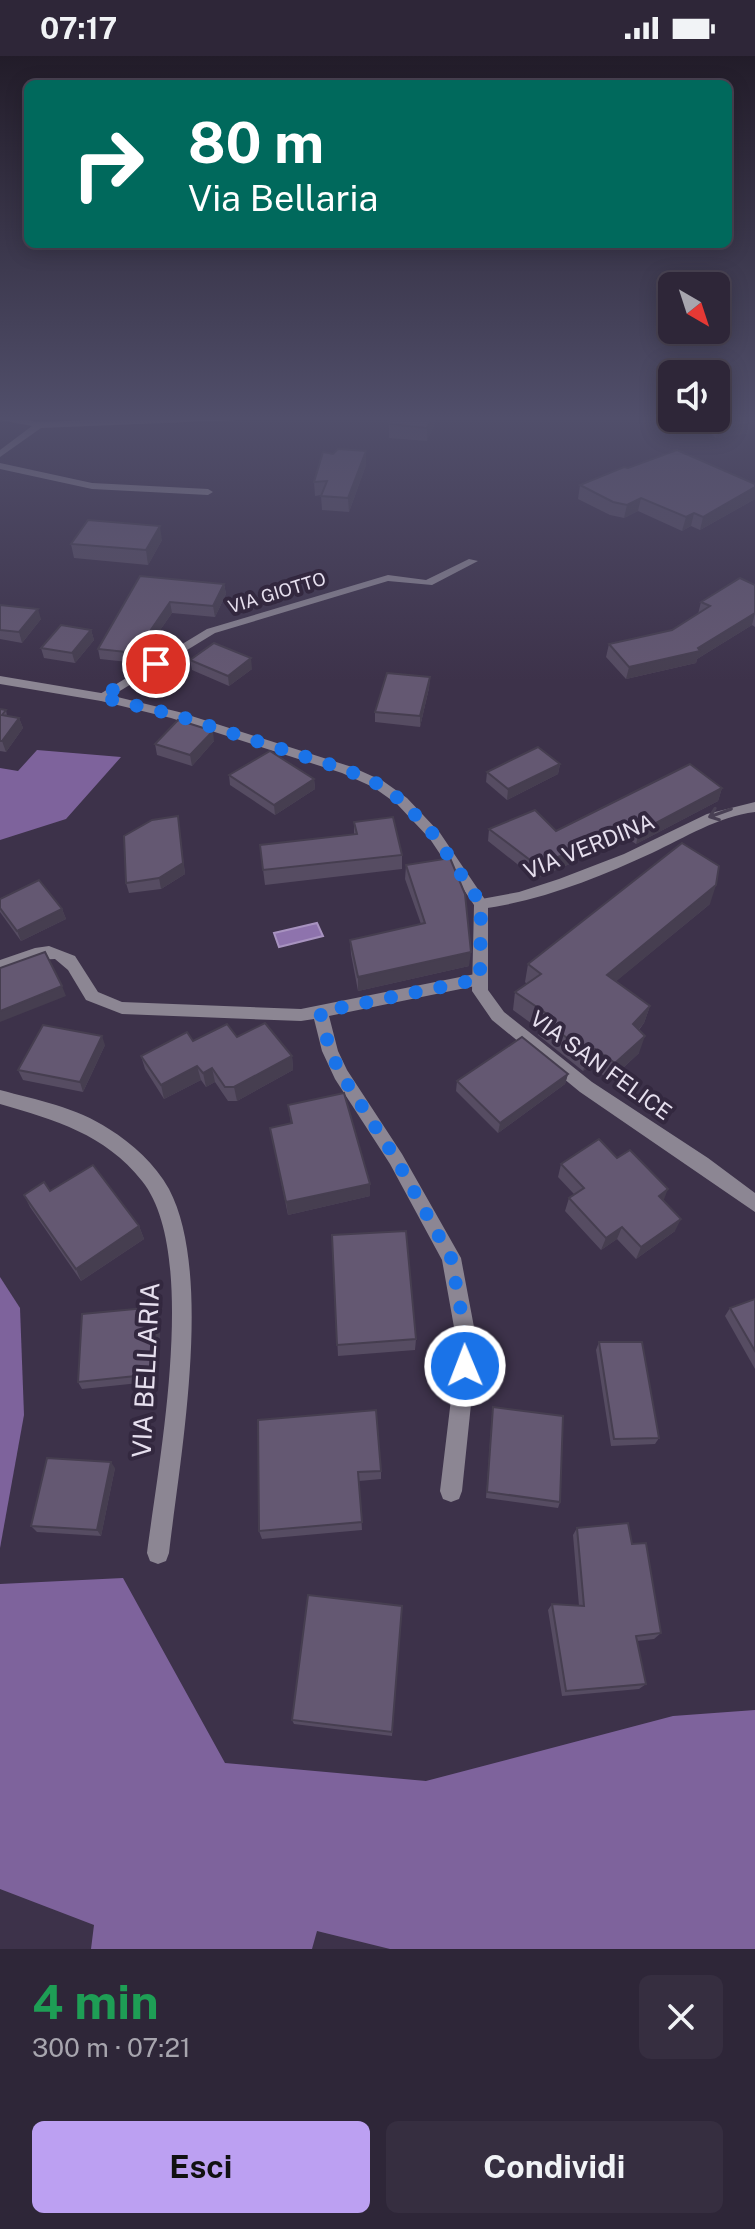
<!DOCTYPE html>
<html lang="it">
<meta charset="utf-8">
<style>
:root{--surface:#2e2638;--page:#362e40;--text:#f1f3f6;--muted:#a7a5ae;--line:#494353;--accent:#bca0f2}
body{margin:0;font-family:"Public Sans",sans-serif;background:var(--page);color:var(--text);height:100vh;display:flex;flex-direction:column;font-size:30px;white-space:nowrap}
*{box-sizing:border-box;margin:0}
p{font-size:26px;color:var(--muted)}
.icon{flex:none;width:44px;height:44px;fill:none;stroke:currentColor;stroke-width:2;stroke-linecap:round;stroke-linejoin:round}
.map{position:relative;height:1893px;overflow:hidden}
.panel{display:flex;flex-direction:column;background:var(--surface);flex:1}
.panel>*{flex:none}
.hud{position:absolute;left:24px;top:24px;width:708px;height:168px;border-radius:12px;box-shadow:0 4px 20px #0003,0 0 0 2px var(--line);background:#00695c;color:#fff;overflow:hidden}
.needle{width:52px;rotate:141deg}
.fabs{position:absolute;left:658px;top:216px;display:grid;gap:16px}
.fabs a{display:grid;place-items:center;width:72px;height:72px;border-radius:12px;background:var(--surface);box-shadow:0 4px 20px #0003,0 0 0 2px var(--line);font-size:40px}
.pin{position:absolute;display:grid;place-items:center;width:68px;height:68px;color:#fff;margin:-34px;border:4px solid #fff;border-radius:50%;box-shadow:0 2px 8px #0007}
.me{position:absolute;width:88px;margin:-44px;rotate:359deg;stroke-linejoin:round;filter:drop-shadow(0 0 6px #0008)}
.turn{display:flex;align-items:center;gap:28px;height:168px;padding:0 32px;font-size:36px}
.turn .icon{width:104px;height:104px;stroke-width:2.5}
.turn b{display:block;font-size:56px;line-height:68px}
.round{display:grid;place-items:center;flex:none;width:84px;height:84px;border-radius:12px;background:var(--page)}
.summary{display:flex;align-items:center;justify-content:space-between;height:136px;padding:0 32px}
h1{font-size:48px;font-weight:700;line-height:60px;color:#1e9e55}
.cta{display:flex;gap:16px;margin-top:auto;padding:16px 32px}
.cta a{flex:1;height:92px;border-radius:12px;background:var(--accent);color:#111;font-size:32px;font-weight:700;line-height:92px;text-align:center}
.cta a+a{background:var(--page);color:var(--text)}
.status{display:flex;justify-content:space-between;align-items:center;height:56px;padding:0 40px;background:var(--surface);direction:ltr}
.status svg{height:22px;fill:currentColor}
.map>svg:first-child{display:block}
.forest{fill:#7e639c}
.water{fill:#8e73ad;stroke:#a893c0;stroke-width:2}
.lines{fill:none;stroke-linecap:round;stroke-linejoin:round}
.minor{fill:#8c8693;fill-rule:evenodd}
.tertiary{fill:#8c8693;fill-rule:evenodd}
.wall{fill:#564c62}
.shaded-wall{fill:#463e50}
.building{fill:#645872;stroke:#463e50;stroke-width:2}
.oneway{stroke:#494054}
.route{stroke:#1a73e8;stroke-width:14;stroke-dasharray:0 25.2}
.labels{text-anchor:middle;stroke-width:8;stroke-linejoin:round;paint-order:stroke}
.far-street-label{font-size:18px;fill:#e6dfee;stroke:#33283f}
.street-label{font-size:22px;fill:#e6dfee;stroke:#33283f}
.near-street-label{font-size:26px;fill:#e6dfee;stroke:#33283f}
</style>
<div class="status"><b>07:17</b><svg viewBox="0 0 49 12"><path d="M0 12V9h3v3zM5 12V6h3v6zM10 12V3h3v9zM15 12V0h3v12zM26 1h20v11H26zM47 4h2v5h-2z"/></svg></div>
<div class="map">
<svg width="755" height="1893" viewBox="0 0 755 1893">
<rect width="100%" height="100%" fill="#3d324a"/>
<g class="forest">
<polygon points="37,694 121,701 66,763 0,784 0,712 18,715"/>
<polygon points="0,1221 20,1252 24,1359 0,1492"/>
<polygon points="123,1522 225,1707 426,1725 673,1660 755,1654 755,1893 390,1893 317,1875 312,1893 91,1893 94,1869 0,1833 0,1528"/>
</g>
<polygon class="water" points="317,867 323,880 279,891 274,877"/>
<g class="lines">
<g class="minor">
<polygon points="0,360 39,366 203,360 241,361 237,364 41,372 0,401 0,394 32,370 0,364"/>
<polygon points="0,407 92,427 208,433 213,436 208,439 92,433 0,413"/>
<polygon points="469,503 478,505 432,529 388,525 215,577 105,644 101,645 95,641 207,573 388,519 426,524"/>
<path d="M755,746V756C717,761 686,781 652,797C598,822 540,845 481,853L474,848L476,844L519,836L559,823L624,798L707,758Z"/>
<polygon points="49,890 75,900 98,936 122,946 301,953 480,917 486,919 488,923 486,927 480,929 329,960 338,995 347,1014 402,1098 461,1202 474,1271 475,1310 462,1435 459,1443 451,1446 443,1443 440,1435 455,1310 454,1271 442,1204 390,1108 335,1023 322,995 314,963 301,965 122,958 86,944 68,914 55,903 35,904 0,916 0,904 35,892"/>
<path d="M0,1034C37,1044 76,1051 109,1073C133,1088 155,1108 169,1133C214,1219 180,1401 169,1497L166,1505L158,1508L150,1505L147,1497C158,1408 200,1197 142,1125C105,1078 55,1064 0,1048Z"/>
</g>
<polygon class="tertiary" points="0,620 101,637 179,656 352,711 383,725 407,742 440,777 488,848 488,934 504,956 592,1026 708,1102 755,1137 755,1156 580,1036 492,964 472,935 474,849 430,783 397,748 373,731 342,717 171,662 101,645 0,628"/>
</g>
<g class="wall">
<polygon points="389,360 438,360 427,385 389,382"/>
<polygon points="691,362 716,362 749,377 716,382"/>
<polygon points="366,395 366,409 349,456 322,454 321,439 315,440 314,426 333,398"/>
<polygon points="628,412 755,428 755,443 700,474 691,470 682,475 638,455 624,462 610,459 578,443 580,429"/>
<polygon points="162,484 148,509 74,502 71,488"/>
<polygon points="140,520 224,528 226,538 215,561 172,557 137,607 100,603 98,593"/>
<polygon points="755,529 755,571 752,569 697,603 696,607 626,623 606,601 609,588 672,574 698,558 701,546"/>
<polygon points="0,549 41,563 22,587 0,583"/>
<polygon points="91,574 94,584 75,607 44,602 41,592"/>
<polygon points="190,604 252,613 229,630 192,614"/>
<polygon points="430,621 429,632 420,671 375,666 375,656"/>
<polygon points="0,653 6,654 7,660 19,662 23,672 6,696 0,695"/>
<polygon points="214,685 192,710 157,699 155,688"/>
<polygon points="560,708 558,718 507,744 486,726 487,716"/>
<polygon points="229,719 314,723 315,733 275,759 230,729"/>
<polygon points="722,732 718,745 636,788 627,782 536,823 488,785 489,773 556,775"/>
<polygon points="178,760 185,818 161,833 129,837 126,827"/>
<polygon points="354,766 402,799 402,813 265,829 260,789 354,779"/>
<polygon points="406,809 469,910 358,935 351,898 350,884 421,868 405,823"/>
<polygon points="0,843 62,853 66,863 21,885 0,856"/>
<polygon points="710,848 616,925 650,950 644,967 639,974 639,997 610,1024 590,1010 583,1015 538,979 539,973 513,954 515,936 527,928 525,926 528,908"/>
<polygon points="237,981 292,1000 293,1014 237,1045 228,1045 215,1026 206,1031 201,1024 164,1043 145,1013 141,1000 193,985"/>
<polygon points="105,989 83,1036 23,1024 18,1014"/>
<polygon points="568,1018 565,1028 498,1077 456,1035 457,1025"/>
<polygon points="288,1049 370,1128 370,1140 288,1159 270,1072 291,1067"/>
<polygon points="617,1102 663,1144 675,1175 636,1203 617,1183 601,1194 565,1155 569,1142 574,1138 558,1121 561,1108"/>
<polygon points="50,1135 139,1170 144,1183 81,1225 30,1151 24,1139"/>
<polygon points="332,1179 416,1283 415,1294 338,1300"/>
<polygon points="755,1243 755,1313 725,1260 730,1252"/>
<polygon points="160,1259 158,1325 82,1333 78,1326"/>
<polygon points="599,1286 659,1382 655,1388 611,1390 596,1294"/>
<polygon points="493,1351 560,1446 558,1452 486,1442 492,1358"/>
<polygon points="258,1364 381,1415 381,1423 359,1425 362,1474 262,1483 259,1475"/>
<polygon points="115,1412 101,1480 37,1476 31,1470"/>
<polygon points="577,1472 632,1488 661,1577 654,1583 637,1585 646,1628 639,1633 562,1640 548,1554 552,1548 579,1550 573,1479"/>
<polygon points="402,1550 392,1680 294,1668 292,1664"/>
</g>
<g class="shaded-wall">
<polygon points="433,360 438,360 427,385 427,372"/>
<polygon points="752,367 749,377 716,382 718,373"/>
<polygon points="366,395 366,409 349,456 348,442"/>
<polygon points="755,431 755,443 700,474 703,461"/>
<polygon points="641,442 638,455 624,462 627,449"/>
<polygon points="694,457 691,470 682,475 686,461"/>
<polygon points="160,470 162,484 148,509 146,494"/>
<polygon points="224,528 226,538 215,561 213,550"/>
<polygon points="170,546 172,557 137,607 135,597"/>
<polygon points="38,553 41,563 22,587 19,576"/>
<polygon points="755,557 752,569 697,603 696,607 626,623 629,611 698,592"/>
<polygon points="91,574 94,584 75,607 72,597"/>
<polygon points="251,602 252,613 229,630 228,620"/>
<polygon points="430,621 429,632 420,671 420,660"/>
<polygon points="19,662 23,672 6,696 2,685"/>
<polygon points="213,675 214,685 192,710 190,699"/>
<polygon points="560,708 558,718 507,744 508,733"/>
<polygon points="314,723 315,733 275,759 274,749"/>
<polygon points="722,732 718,745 636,788 639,776"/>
<polygon points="178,760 185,818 161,833 159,822"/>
<polygon points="630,769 627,782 536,823 538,810"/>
<polygon points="716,829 710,848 602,937 607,919"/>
<polygon points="62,853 66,863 21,885 17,875"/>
<polygon points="471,896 469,910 358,935 358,921"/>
<polygon points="62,930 66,940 0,966 0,955"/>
<polygon points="650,950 644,967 628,986 633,968"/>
<polygon points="102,980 105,989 83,1036 80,1026"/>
<polygon points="645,980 639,997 610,1024 615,1007"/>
<polygon points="595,993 590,1010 583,1015 588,998"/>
<polygon points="292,1000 293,1014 237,1045 234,1031"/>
<polygon points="197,1010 201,1024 164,1043 161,1029"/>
<polygon points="212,1012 215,1026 206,1031 203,1017"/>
<polygon points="568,1018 565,1028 498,1077 500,1067"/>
<polygon points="370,1128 370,1140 288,1159 286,1146"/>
<polygon points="668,1133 663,1146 659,1140"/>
<polygon points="681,1163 675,1175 636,1203 641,1191"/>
<polygon points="139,1170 144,1183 81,1225 76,1213"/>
<polygon points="622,1171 617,1183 601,1194 606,1182"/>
<polygon points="156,1251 160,1259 158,1325 155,1318"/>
<polygon points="111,1406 115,1412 101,1480 97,1474"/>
</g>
<g class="building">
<polygon points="389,360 433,360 427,372 389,368"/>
<polygon points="716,360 742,360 752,367 718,373 705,362 716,362"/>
<polygon points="338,393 366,395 348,442 321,440 327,425 314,426 323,396 333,398"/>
<polygon points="677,394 755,428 755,431 703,461 694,457 686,461 641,442 627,449 613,446 580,429 624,411 628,412"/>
<polygon points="88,464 160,470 146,494 71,488"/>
<polygon points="140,520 224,528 213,550 170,546 135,597 98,593"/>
<polygon points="740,522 755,529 755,557 698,592 700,595 629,611 609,588 672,574 710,550 701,546"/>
<polygon points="0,549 38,553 19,576 0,574"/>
<polygon points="61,569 91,574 72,597 41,592"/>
<polygon points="214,587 251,602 228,620 190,604"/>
<polygon points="387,617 430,621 420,660 375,656"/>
<polygon points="0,653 6,654 2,659 19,662 2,685 0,685"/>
<polygon points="178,664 213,675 190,699 155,688"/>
<polygon points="538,691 560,708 508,733 487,716"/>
<polygon points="270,695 314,723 274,749 229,719"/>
<polygon points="690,708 722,732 639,776 630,769 538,810 489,773 535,754 556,775"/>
<polygon points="178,760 183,807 159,822 126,827 124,780 152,764"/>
<polygon points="393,761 402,799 263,814 260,789 357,778 354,766"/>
<polygon points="682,787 719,810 716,829 607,919 650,950 633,968 645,980 615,1007 595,993 588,998 541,962 547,958 515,936 541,918 528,908"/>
<polygon points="450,802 465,838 471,896 358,921 350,884 425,867 406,809"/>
<polygon points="39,824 62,853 17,875 0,852 0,843"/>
<polygon points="45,896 62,930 0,955 0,912"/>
<polygon points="265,967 292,1000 234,1031 225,1031 212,1012 203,1017 197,1010 161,1029 141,1000 187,976 193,985 227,968 237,981"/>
<polygon points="43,969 102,980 80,1026 18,1014"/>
<polygon points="522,981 568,1018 500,1067 457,1025"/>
<polygon points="344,1037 370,1128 286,1146 270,1072 292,1067 288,1049"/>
<polygon points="599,1083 617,1102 630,1094 668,1133 659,1140 681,1163 641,1191 622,1171 606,1182 569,1142 584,1132 561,1108"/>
<polygon points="93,1109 139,1170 76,1213 24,1139 44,1126 50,1135"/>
<polygon points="406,1175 416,1283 337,1289 332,1179"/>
<polygon points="755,1243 755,1295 730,1252"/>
<polygon points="156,1251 155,1318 78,1326 82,1258"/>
<polygon points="599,1286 642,1286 659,1382 614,1383"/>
<polygon points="493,1351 563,1360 560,1446 487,1436"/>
<polygon points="376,1354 381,1415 358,1416 362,1466 259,1475 258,1364"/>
<polygon points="47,1402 111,1406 97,1474 31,1470"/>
<polygon points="628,1467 632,1488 646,1487 661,1577 636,1580 646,1628 566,1635 552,1548 584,1550 577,1472"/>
<polygon points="308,1539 402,1550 392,1676 292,1664"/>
</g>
<defs><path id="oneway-shaft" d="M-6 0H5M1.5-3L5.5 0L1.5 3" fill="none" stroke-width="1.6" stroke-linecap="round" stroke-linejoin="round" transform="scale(2)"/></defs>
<use class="oneway" href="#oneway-shaft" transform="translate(720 757) rotate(160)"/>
<linearGradient id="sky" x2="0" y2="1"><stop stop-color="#221c29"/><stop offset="0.58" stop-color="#514f6b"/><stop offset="1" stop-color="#514f6b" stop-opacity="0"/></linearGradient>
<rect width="755" height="625" fill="url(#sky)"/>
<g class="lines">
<polyline class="route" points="156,608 101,641 175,659 347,714 378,728 402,745 435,780 481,848 480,923 320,956 330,995 341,1018 396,1103 451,1202 464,1271 465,1310"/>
</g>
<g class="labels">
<g class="far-street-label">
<text transform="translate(277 537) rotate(-17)" y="6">VIA GIOTTO</text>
</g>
<g class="street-label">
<text transform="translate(589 790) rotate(-22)" y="8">VIA VERDINA</text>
<text transform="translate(601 1009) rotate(36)" y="8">VIA SAN FELICE</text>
</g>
<g class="near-street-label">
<text transform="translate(146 1314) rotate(-87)" y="9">VIA BELLARIA</text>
</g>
</g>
</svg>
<div class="fabs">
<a><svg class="needle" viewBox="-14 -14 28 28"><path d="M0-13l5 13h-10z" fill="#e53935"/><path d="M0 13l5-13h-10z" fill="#a7a5ae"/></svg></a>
<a><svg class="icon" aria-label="sound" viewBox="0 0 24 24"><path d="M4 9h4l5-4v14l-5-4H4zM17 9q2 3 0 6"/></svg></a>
</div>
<div class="pin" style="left:156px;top:608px;background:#d93025"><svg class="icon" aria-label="arrive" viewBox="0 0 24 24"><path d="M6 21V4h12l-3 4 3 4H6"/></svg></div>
<svg class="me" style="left:465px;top:1310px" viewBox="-20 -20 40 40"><circle r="17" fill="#1a73e8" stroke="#fff" stroke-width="3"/><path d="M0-11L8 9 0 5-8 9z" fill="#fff"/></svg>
<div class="hud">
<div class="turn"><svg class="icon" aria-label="right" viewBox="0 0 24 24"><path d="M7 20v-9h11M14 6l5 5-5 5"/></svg><div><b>80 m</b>Via Bellaria</div></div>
</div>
</div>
<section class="panel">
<div class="summary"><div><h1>4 min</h1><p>300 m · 07:21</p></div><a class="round"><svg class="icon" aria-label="close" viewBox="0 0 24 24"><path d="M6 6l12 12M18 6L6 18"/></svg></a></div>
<div class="cta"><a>Esci</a><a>Condividi</a></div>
</section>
